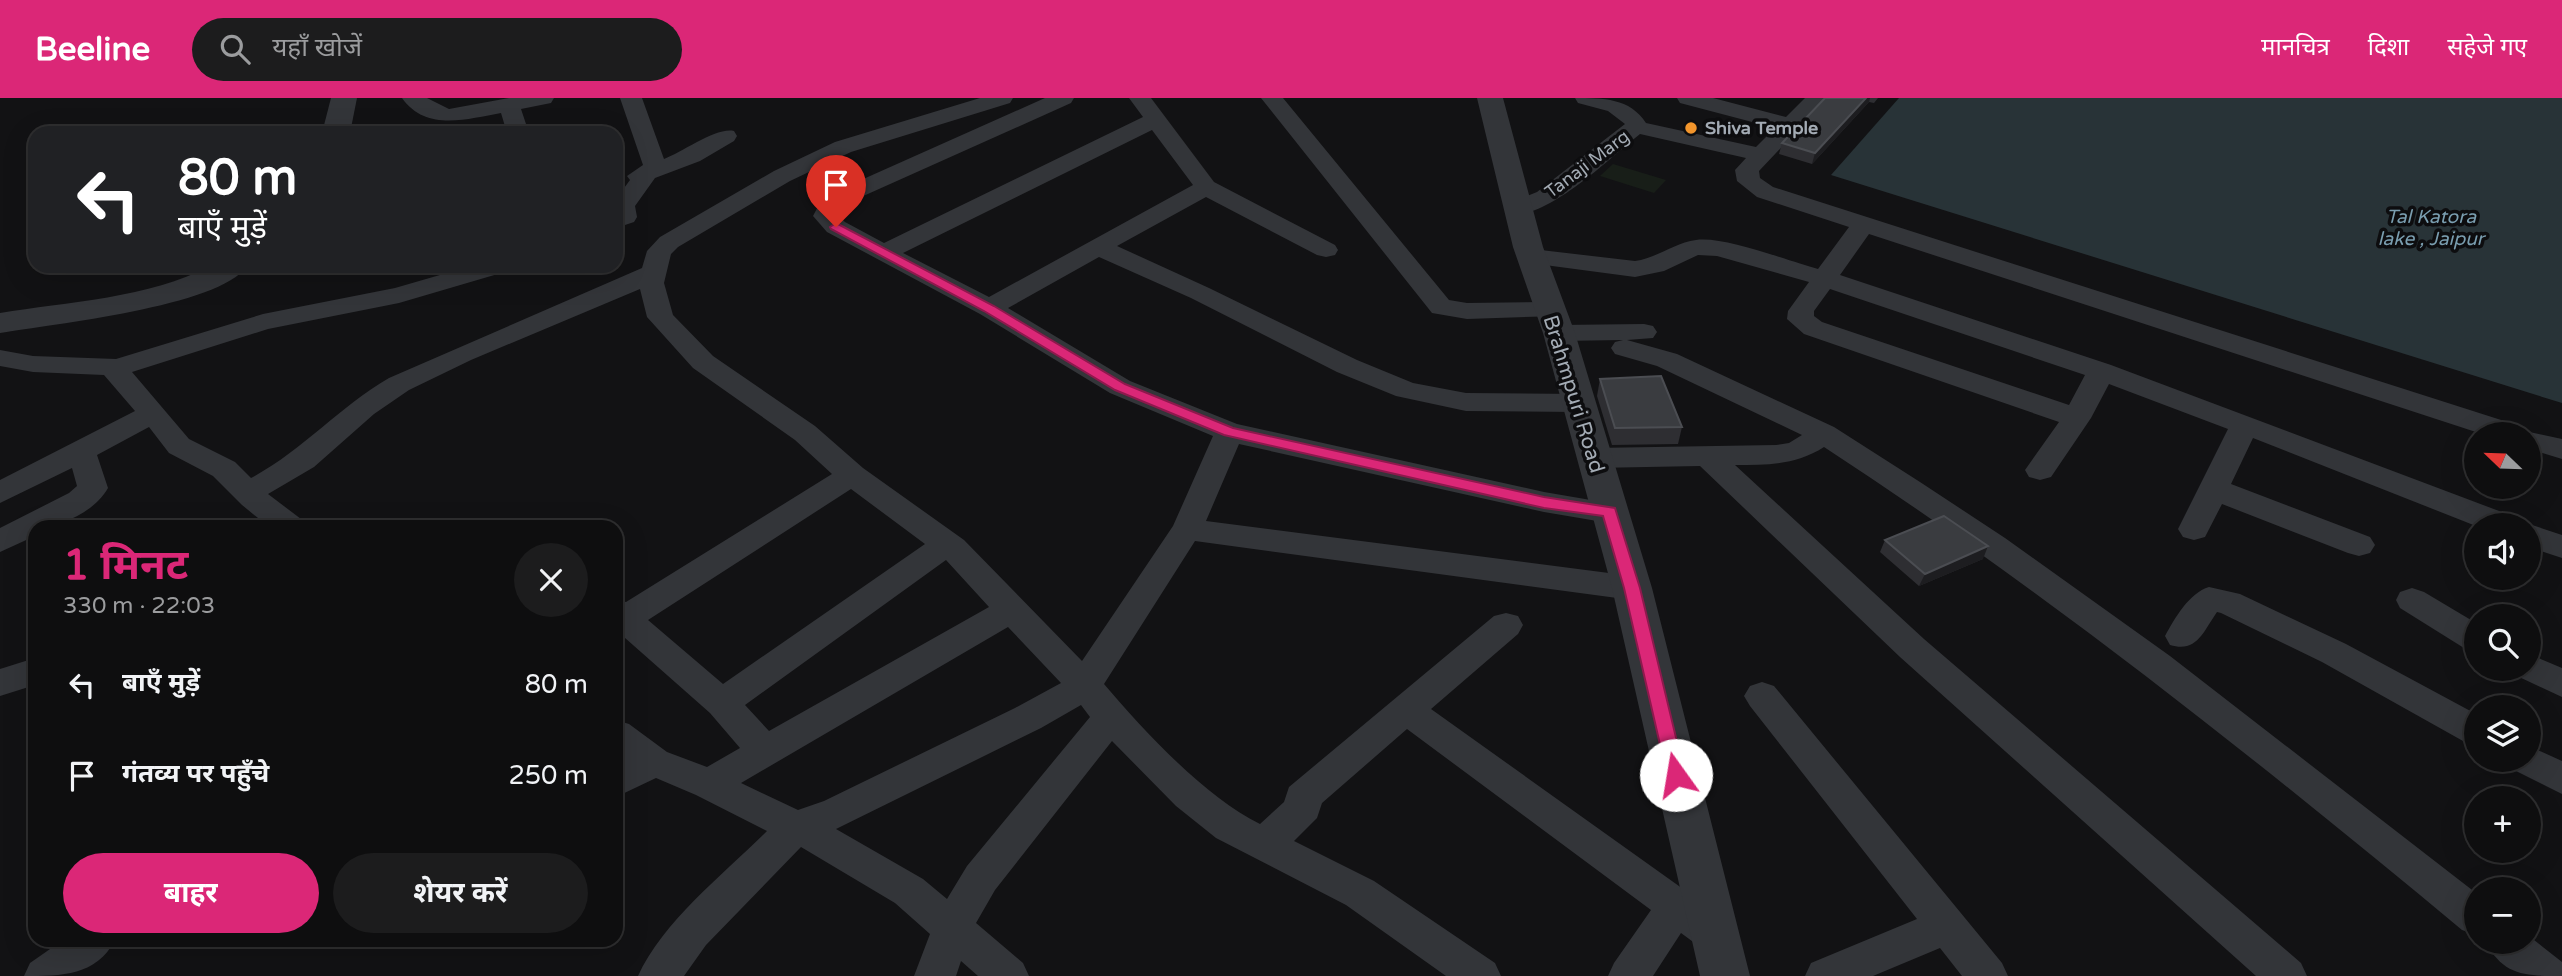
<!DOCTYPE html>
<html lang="hi">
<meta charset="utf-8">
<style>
:root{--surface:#0e0e0f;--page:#1c1c1d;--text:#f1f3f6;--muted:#9b9c9e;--line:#2e2e2f;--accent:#db2777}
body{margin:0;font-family:"Varela Round","Noto Sans Devanagari",sans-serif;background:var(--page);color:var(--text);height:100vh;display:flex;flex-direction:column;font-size:26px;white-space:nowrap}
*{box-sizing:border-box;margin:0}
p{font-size:23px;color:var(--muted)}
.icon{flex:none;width:38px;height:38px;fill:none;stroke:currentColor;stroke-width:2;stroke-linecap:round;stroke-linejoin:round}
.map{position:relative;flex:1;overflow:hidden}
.sheet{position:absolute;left:28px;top:422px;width:595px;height:427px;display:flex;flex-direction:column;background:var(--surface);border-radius:21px;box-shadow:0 7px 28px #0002,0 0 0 2px var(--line)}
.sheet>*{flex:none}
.banner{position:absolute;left:28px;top:28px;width:595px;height:147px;border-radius:21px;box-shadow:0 7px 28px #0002,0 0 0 2px var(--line);background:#202124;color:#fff;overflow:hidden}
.needle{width:46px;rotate:293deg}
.buttons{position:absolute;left:2464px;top:324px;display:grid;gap:14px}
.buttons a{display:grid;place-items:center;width:77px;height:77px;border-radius:50%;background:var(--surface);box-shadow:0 7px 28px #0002,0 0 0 2px var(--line);font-size:35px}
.pin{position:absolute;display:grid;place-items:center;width:60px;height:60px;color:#fff;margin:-72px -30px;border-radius:50% 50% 50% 0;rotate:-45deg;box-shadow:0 0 7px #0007}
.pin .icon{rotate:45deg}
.me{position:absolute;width:77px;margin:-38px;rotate:347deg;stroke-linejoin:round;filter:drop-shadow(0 0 5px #0008)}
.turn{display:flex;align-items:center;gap:24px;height:147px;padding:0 35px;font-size:32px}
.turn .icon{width:91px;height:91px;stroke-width:2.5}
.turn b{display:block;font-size:49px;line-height:60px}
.round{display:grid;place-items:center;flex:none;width:74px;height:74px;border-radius:37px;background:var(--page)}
.overview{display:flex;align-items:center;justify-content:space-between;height:119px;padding:0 35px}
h1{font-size:42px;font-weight:700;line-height:52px;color:var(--accent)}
.cta{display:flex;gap:14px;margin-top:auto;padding:14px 35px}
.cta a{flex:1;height:80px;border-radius:42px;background:var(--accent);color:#fff;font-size:28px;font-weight:700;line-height:80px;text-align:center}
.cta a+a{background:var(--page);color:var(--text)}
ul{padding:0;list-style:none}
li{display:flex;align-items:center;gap:21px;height:91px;padding:0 35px}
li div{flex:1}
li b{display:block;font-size:26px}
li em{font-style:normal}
header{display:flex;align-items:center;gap:42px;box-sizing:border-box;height:98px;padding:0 35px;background:var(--accent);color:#fff}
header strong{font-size:33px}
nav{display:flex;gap:38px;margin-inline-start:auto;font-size:24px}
.search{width:490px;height:63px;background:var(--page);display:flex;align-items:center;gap:18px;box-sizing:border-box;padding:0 24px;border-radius:38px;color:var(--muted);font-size:26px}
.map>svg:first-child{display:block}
.green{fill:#181e18}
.water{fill:#283337}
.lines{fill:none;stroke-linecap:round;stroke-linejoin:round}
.minor{fill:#333539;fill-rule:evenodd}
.tertiary{fill:#333539;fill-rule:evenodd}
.wall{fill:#2e2e32}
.shaded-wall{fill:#1d1d20}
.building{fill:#3a3c40;stroke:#4b4d52;stroke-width:2}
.route{fill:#db2777;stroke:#8e194d;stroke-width:2}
.poi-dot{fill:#f2952c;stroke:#0d0d0f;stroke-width:2.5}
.labels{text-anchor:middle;stroke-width:7;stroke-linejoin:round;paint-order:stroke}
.far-poi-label{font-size:18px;font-weight:bold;fill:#a3abb4;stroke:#0d0d0f;text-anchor:start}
.far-street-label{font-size:18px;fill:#a3abb4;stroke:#0d0d0f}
.far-water-label{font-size:19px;font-style:italic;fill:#7a9eb0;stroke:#0d0d0f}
.street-label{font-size:21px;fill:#a3abb4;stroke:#0d0d0f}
</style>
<header>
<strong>Beeline</strong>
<div class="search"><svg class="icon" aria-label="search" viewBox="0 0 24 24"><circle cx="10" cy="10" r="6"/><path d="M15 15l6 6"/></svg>यहाँ खोजें</div>
<nav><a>मानचित्र</a><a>दिशा</a><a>सहेजे गए</a></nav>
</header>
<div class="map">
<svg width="2562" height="878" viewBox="0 0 2562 878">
<rect width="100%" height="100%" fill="#121214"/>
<polygon class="green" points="1613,66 1666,82 1654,95 1600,78"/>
<polygon class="water" points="1899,0 2562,0 2562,305 1831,77"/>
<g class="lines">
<g class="minor">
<path d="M402,0H427L449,11L509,0H554L551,5L521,11L529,35H507L501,15C467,21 426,34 402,0Z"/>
<path d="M620,0H642L664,61C683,54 716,29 734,33L737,38L734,43L700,63L655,80L635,108L637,119L634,124L616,130V101L630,82L627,78L643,67Z"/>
<path d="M980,0H1013L1010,5L851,54L790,83L678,149L671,156L664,185L673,217L713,258L815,328L863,370L964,442L1082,563L1173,428L1213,338L1110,295L980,216L827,134L813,118L823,99L1045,0H1074L1071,5L841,108L838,117L845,124L884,145L1143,19L1129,0H1151L1214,84L1335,147L1338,152L1335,157L1326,159L1317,157L1206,99L1117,148L1209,190L1357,262L1413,285L1466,295L1578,296L1588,299L1592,305L1588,311L1578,314L1466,313L1396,298L1337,274L1191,200L1099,159L1008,210L1130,283L1237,326L1544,394L1620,407L1624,414L1620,421L1609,425L1544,414L1239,346L1206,423L1632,478L1644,482L1648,490L1644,498L1632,502L1195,443L1104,586C1144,633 1205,699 1260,726L1284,704L1289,689L1494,518L1506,515L1518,518L1523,527L1518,536L1431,611L1728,823L1734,836L1728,849L1714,854L1700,849L1681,835L1653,878H1608L1614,865L1651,812L1407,631L1322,705L1317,720L1294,743L1374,783L1495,865L1501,878H1446L1346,807L1216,740L1176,708L1112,643L995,792L976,825L1023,865L1029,878H978L961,863L956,878H914L930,836L895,805L801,749L706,847L684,878H638C663,823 725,775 767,733L696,697L656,680L616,699V666L625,662L616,656V622L629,626L667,654L707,669L740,650L710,615L616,532V501L626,504L832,376L795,342L693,270L647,219L640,191L471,262L409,292L374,316L314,369L268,396L301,421L305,429H269L242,407L213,378L169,355L149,329L97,357L108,390C94,414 62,429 35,429V438L0,454V430L69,395L77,388L72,370L0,405V382L135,313L104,277L33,274L0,268V252L33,258L116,261L263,216L395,190L471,168H512L508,173L399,205L268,231L132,274L189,341L235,364L251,380C302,353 339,309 389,280L642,170L647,153L660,139L774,73L835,44ZM1152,32L1193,87L989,199L903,155ZM851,391L925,446L723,586L648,522ZM946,462L989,509L769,633L745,607ZM1008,529L1061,585L1015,610L824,703L798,712L741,685ZM1081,607L1090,619L967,768L947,801L923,781L836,731L1041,630Z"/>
<polygon points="1261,0 1283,0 1449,202 1467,205 1549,204 1558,206 1562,212 1558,218 1467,221 1432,215"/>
<path d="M1575,0C1603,0 1630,0 1646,25L1756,49L1775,30L1680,5L1677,0H1713L1786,19L1805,0H1828L1759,73L1760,80L1773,89L2523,329L2525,333L2562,341V361L2529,351V336H2482L1869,136L1840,177L2111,267L2515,419L2520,427L2476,428L2253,340L2231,386L2370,439L2375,447L2370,455L2359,458L2348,455L2222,406L2205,439L2194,442L2183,439L2178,431L2228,331L2109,286L2091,320L2051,379L2040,382L2029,379L2025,372L2059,324L1804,236L1787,221L1788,213L1809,184L1717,158L1698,157L1664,173L1635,179L1523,164L1519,159L1523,154L1532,151L1635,163C1657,160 1674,145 1696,142C1725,138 1788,163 1818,171L1849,129L1757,99L1737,83L1735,72L1746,60L1640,36C1612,58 1545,124 1510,115L1506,110L1510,105L1537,94L1625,26L1608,13L1578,5ZM1830,191L2085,277L2069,307L1822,224L1814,218V213Z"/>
<path d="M1644,226L1653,228L1657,234L1653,240L1627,242L1677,256L1834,329L1920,384L2005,440L2170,558L2476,795V837L2462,832C2256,661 2048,495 1824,349C1796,367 1768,367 1735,367L1924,541L2301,865L2307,878H2256L1900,559L1700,368L1594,370L1584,367L1579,360L1584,353L1594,350L1776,347L1789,345L1802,337L1657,268L1615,256L1611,250L1615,244L1623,242L1559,243L1550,241L1546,235L1550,229L1559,227Z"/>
<polygon points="2529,426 2562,437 2562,460 2529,449 2529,427 2526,427"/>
<path d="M2209,489L2240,496L2346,546L2476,616V647L2463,643L2322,564L2221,515L2217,514C2203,534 2197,555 2170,547L2165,538C2175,520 2189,495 2209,489Z"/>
<polygon points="2412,490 2424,494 2476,525 2476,554 2464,550 2400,510 2396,502 2400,494"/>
<polygon points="2529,556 2562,570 2562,599 2517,578 2513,570 2529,570"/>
<polygon points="35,560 35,587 0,598 0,571"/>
<polygon points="1762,584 1774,588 2002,865 2008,878 1962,878 1940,850 1873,878 1805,878 1811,865 1917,821 1750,608 1744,598 1750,588"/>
<polygon points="2529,648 2562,663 2562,696 2514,672 2509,662 2529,662"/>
<path d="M2529,838L2562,864V878C2526,878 2503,878 2486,844H2529Z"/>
<path d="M63,842H115C96,878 62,878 24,878L30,865Z"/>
</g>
<g class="tertiary">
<polygon points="331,0 357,0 350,35 322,35"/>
<polygon points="1477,0 1503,0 1543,149 1575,235 1652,490 1750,878 1700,878 1612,490 1543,235 1513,149"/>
<path d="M209,168H247C219,209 52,226 0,235V215C65,204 152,200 209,168Z"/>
</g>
</g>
<g class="wall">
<polygon points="1825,0 1878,0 1874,5 1869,4 1812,66 1779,56 1782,45"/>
<polygon points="1600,281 1682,329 1678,346 1612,347 1597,298"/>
<polygon points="1885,442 1983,461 1919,488 1880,454"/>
</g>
<g class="shaded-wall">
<polygon points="1866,0 1870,0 1869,4 1812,66 1815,55"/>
<polygon points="1988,448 1983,461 1919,488 1925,476"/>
</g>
<g class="building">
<polygon points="1825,0 1866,0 1815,55 1782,45"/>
<polygon points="1661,278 1682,329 1615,330 1600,281"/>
<polygon points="1944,418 1988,448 1925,476 1885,442"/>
</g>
<polygon class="route" points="836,125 994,208 1125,286 1233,330 1544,399 1615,410 1640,490 1685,677 1683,682 1676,684 1670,682 1667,677 1624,490 1603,418 1544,410 1224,337 1115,292 984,213 831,131 830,129"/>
<circle class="poi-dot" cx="1691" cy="30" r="7"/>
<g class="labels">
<g class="far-poi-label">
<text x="1705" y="36">Shiva Temple</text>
</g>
<g class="far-street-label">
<text transform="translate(1587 66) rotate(-37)" y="6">Tanaji Marg</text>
</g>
<g class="far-water-label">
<text x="2431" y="125">Tal Katora<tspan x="2431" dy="22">lake , Jaipur</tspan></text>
</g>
<g class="street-label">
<text transform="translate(1574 296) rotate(73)" y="7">Brahmpuri Road</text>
</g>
</g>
</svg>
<div class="buttons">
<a><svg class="needle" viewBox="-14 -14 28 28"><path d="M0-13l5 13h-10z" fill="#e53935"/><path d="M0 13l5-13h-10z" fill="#9b9c9e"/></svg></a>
<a><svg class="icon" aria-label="sound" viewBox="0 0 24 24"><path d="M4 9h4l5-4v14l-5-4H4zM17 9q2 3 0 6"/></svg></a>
<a><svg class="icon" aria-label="search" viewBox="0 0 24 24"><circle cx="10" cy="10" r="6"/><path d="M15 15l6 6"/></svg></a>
<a><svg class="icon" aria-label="layers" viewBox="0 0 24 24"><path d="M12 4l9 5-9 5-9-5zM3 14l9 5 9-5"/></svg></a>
<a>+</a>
<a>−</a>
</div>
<div class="pin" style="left:836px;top:129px;background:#d93025"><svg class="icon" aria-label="arrive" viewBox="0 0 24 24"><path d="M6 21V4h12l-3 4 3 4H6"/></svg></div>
<svg class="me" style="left:1676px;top:677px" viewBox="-20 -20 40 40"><circle r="19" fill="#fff"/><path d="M0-13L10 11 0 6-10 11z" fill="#db2777"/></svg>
<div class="banner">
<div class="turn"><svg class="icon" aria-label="left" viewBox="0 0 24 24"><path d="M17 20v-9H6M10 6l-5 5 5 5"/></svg><div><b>80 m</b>बाएँ मुड़ें</div></div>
</div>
<section class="sheet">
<div class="overview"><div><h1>1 मिनट</h1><p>330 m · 22:03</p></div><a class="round"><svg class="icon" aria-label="close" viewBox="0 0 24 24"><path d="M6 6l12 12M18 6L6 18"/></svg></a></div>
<ul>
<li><svg class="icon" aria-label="left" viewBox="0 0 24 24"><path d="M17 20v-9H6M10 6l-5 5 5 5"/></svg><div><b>बाएँ मुड़ें</b></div><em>80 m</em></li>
<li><svg class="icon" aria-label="arrive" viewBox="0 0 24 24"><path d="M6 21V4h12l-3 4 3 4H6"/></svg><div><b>गंतव्य पर पहुँचे</b></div><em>250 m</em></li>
</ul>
<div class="cta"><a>बाहर</a><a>शेयर करें</a></div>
</section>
</div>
